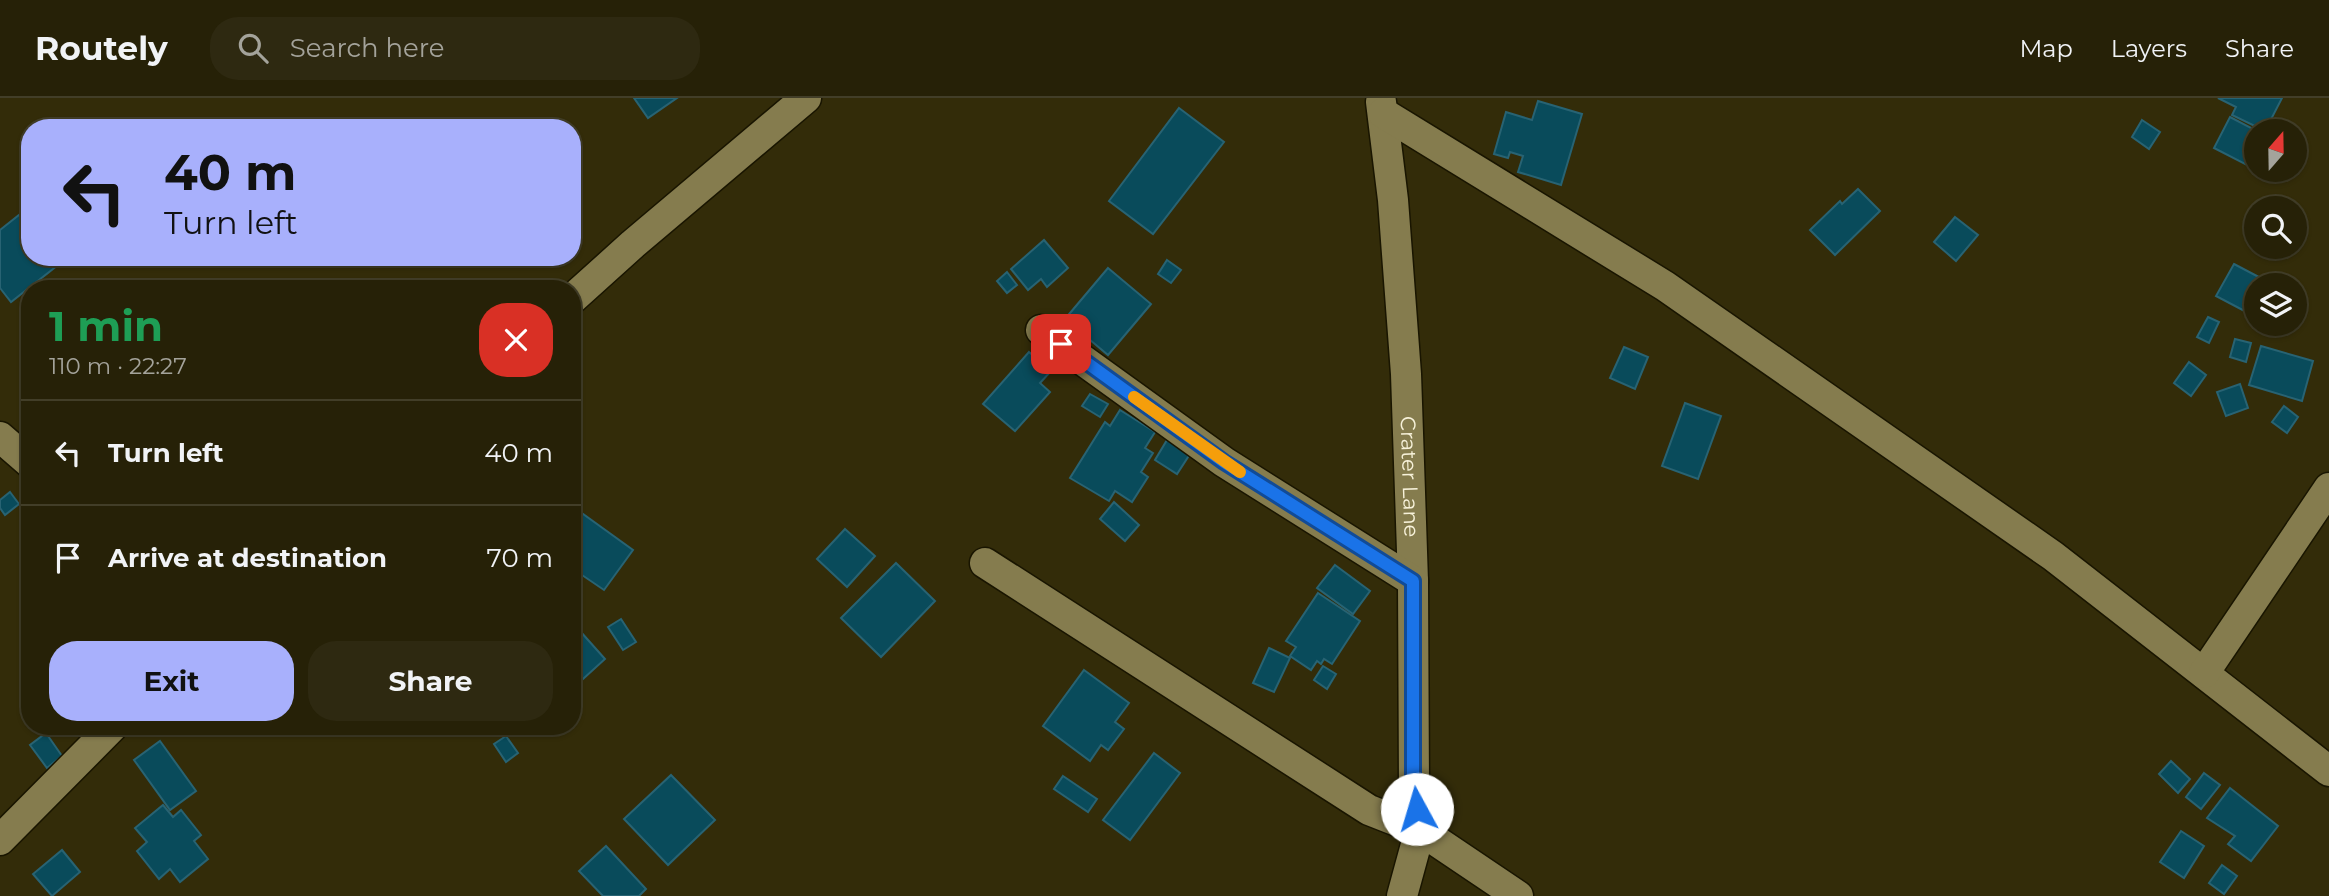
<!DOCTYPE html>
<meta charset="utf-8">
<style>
:root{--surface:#262107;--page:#2e2911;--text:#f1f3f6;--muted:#a4a39b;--line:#423e28;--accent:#a8b0fc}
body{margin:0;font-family:Montserrat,sans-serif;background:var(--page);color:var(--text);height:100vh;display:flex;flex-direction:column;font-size:26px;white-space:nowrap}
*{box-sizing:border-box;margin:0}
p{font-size:23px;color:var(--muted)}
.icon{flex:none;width:38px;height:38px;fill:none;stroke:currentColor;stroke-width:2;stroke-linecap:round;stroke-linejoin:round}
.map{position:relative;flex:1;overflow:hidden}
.side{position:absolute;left:21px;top:182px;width:560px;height:455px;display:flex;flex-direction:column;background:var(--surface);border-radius:28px;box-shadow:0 2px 5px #0004,0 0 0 2px var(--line)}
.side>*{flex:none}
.top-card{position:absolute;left:21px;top:21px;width:560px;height:147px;border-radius:28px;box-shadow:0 2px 5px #0004,0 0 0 2px var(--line);background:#a8b0fc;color:#111;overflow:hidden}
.needle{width:46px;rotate:20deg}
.controls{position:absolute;left:2244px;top:21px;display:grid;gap:14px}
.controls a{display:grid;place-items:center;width:63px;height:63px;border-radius:50%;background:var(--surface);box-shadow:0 2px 5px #0004,0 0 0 2px var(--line);font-size:35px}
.pin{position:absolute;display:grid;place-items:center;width:60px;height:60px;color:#fff;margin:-30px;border-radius:14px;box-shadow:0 4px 10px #0006}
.me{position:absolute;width:77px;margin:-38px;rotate:354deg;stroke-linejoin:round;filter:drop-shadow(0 0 5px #0008)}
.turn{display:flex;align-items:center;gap:24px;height:147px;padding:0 28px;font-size:32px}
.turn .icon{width:91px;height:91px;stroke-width:2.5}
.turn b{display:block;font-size:49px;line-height:60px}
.round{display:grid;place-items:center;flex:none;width:74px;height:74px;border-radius:28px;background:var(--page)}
.summary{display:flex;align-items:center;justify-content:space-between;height:119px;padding:0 28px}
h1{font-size:42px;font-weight:700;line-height:52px;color:#1e9e55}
.cta{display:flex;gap:14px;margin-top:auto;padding:14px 28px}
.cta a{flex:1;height:80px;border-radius:28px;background:var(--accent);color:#111;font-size:28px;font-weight:700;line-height:80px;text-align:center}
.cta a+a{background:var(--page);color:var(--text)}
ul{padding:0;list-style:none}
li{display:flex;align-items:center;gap:21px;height:105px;padding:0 28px;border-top:2px solid var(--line)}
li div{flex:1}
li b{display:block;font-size:26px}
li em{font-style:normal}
header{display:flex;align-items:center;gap:42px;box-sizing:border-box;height:98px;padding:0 35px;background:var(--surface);border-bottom:2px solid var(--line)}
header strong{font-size:33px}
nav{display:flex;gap:38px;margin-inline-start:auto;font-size:24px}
.search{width:490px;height:63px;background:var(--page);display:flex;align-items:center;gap:18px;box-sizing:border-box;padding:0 24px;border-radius:28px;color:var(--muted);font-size:26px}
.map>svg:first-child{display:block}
.building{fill:#094b5b;stroke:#286373;stroke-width:2}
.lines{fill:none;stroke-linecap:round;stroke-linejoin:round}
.street-casing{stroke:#191500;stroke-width:33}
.street{stroke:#857c4e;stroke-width:30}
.route-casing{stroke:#114b97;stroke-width:18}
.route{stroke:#1a73e8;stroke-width:12}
.slow{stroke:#f59e0b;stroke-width:12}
.labels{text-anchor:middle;stroke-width:7;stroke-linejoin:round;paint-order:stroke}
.street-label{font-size:21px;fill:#f7f2da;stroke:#332c09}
</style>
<header>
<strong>Routely</strong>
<div class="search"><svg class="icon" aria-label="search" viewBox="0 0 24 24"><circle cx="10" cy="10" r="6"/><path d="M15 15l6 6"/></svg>Search here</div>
<nav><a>Map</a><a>Layers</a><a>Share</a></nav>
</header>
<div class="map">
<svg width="2329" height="798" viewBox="0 0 2329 798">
<rect width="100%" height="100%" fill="#332c09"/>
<g class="building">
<polygon points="634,0 677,0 648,20"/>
<polygon points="2218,0 2282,0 2265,33 2232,17 2236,9"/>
<polygon points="1538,3 1582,16 1561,87 1518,74 1523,58 1510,54 1508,60 1494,56 1506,14 1532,22"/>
<polygon points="1179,10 1224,44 1153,136 1109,103"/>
<polygon points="2230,19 2257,33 2256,50 2247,67 2214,50"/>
<polygon points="2142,22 2160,34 2149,51 2132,39"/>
<polygon points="1858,91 1880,113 1835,157 1810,132 1840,103 1842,106"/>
<polygon points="19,117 30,131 30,159 52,159 58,167 11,204 0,190 0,132"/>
<polygon points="1955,119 1978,137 1956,163 1934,144"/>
<polygon points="1044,142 1068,170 1047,189 1041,181 1028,192 1011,171"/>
<polygon points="1167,162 1181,172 1171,185 1158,176"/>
<polygon points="2234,166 2274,187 2256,187 2256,219 2216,198"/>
<polygon points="1108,170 1151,206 1108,257 1065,221"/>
<polygon points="1007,174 1017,187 1007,195 997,183"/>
<polygon points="2208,219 2219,224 2209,245 2197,239"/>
<polygon points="2235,241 2251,245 2246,264 2230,259"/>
<polygon points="2261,248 2313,263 2302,303 2249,287"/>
<polygon points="1624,249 1648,259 1635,291 1610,280"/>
<polygon points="1029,254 1051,273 1040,285 1050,294 1015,333 983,306"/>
<polygon points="2189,264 2206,277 2191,298 2174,285"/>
<polygon points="2240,286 2248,310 2226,318 2217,294"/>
<polygon points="1090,296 1108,306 1100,319 1082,308"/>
<polygon points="1685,305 1721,318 1698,381 1662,368"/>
<polygon points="2284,308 2298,319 2287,335 2272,324"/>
<polygon points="1120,312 1155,334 1145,350 1153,355 1141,374 1148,379 1132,404 1115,393 1109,403 1070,380 1105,324 1110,328"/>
<polygon points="1167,342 1190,356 1177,376 1155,362"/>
<polygon points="10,394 19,406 5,417 0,410 0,402"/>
<polygon points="1114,404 1139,427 1125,443 1100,421"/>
<polygon points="572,408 633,452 604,492 582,477 572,490"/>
<polygon points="845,431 875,458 847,489 817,461"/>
<polygon points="896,465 935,503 881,559 841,520"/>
<polygon points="1335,467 1370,493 1353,516 1317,490"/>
<polygon points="1318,495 1360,523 1332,566 1324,561 1321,566 1317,563 1311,572 1290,558 1296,549 1286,543"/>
<polygon points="621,521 636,544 623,552 608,529"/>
<polygon points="572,524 605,561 572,591"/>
<polygon points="1269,550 1290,560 1274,594 1253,585"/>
<polygon points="1323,568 1336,576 1327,591 1314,582"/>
<polygon points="1084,572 1129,605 1115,624 1124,631 1108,652 1101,647 1090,663 1043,628"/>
<polygon points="46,635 62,658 47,670 30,647"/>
<polygon points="506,638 518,655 506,664 494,646"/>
<polygon points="160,643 196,693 170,712 134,662"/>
<polygon points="1154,655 1180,675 1130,742 1103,722"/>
<polygon points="2171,663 2190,681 2178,695 2159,676"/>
<polygon points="2204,675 2220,687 2201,711 2186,699"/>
<polygon points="671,677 715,722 668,767 624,721"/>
<polygon points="1063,678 1097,701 1088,714 1054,691"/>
<polygon points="2230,690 2278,728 2251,763 2228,746 2235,738 2207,720"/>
<polygon points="163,707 173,719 181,712 201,737 194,743 208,761 180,784 170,771 159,781 137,753 147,744 135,730"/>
<polygon points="2181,733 2204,748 2184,780 2160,764"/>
<polygon points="606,748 646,791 639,798 603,798 579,773"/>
<polygon points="62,752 80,774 52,798 33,776"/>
<polygon points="2222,767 2237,778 2224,796 2209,785"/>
</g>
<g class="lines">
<defs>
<g id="street">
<path id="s1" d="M1381,4L1393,102L1406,276L1413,483L1414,690L1420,732L1402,798"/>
<polyline points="1383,15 1665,188 2053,458 2329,673"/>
<polyline points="572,201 633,146 806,0"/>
<polyline points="1041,232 1224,364 1413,483"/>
<polyline points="0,339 30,365"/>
<polyline points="985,465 1369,712 1420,732 1518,798"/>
<polyline points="2204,575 2329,390"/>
<polyline points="0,742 113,628"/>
</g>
</defs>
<use href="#street" class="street-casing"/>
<use href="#street" class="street"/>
</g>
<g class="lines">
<defs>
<polyline id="route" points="1061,246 1224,364 1413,483 1413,690 1417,711"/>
</defs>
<use href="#route" class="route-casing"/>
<use href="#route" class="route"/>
<polyline class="slow" points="1134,299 1240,374"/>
</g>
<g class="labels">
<g class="street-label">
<text dy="7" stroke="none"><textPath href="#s1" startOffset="376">Crater Lane</textPath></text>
</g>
</g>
</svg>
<div class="controls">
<a><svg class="needle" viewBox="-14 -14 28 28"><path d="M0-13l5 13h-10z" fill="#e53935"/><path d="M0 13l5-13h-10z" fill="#a4a39b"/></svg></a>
<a><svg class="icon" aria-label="search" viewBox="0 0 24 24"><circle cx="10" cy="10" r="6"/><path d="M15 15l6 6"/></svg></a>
<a><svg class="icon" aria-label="layers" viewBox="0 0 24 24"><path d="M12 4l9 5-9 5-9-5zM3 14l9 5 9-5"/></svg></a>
</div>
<div class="pin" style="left:1061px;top:246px;background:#d93025"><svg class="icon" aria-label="arrive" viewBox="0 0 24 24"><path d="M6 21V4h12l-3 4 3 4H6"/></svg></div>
<svg class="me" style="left:1417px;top:711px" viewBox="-20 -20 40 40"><circle r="19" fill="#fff"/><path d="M0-13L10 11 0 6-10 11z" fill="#1a73e8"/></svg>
<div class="top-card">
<div class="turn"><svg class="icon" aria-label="left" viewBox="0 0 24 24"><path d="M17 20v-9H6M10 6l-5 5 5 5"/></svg><div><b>40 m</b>Turn left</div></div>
</div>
<section class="side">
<div class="summary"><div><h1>1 min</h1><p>110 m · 22:27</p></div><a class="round" style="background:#d93025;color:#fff"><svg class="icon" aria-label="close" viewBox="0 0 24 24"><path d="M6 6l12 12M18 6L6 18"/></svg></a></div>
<ul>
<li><svg class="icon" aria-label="left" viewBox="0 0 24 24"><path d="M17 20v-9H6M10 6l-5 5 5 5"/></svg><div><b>Turn left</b></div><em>40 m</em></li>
<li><svg class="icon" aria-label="arrive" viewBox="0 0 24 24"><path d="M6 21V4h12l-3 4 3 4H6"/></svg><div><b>Arrive at destination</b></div><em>70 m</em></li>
</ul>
<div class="cta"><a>Exit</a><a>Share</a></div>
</section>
</div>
